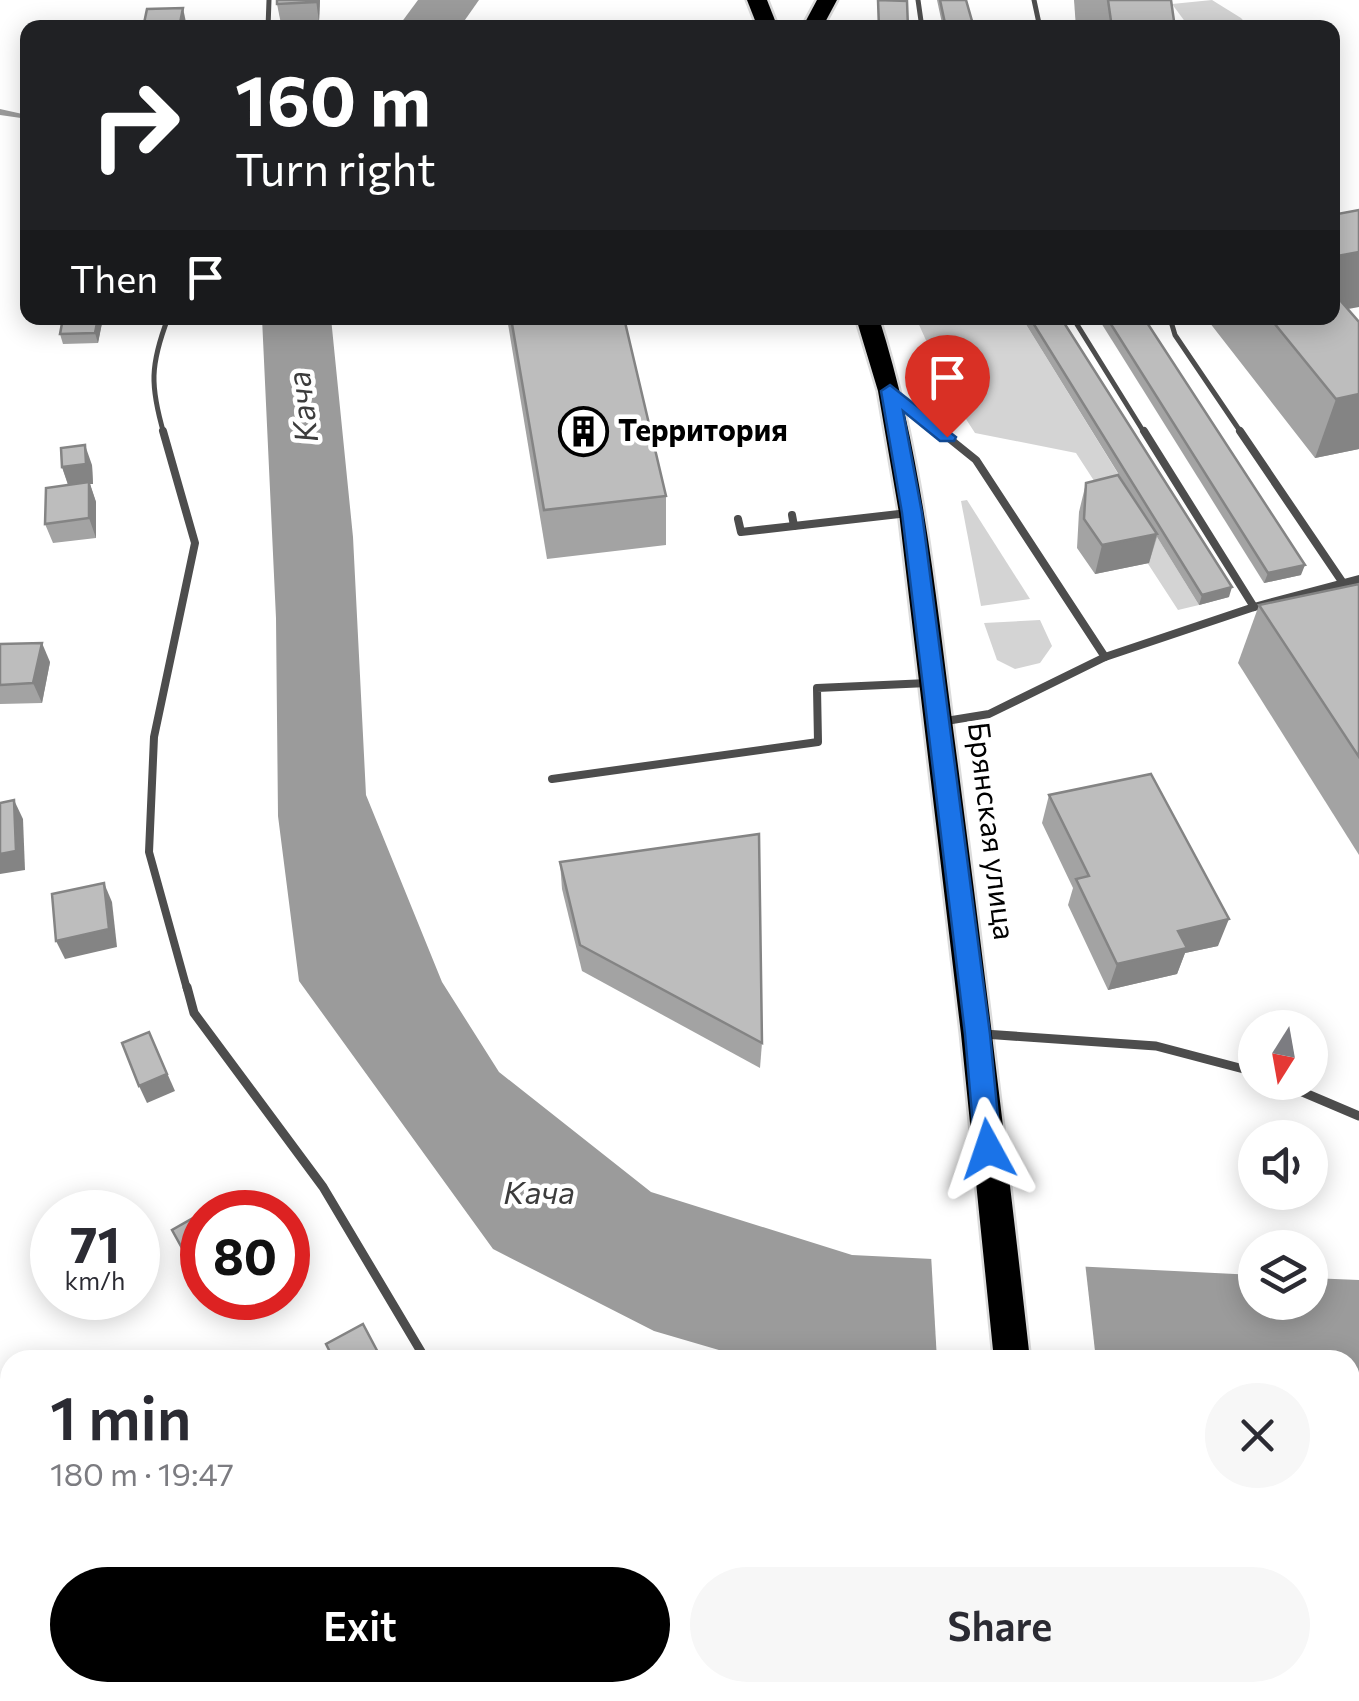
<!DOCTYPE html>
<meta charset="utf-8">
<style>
:root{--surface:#fff;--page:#f7f7f7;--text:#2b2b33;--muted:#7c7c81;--accent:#000}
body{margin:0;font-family:Commissioner,sans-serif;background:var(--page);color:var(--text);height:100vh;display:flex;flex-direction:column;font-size:38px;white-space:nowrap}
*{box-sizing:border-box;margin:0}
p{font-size:32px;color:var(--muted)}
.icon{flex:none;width:55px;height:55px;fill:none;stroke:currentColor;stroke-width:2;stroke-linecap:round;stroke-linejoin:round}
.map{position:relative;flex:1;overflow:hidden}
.details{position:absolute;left:0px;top:1350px;width:1360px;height:352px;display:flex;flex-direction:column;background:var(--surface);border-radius:30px 30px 0 0;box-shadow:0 5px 25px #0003}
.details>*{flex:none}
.guide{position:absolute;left:20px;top:20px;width:1320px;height:305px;border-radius:20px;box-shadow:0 5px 25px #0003;background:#202124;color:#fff;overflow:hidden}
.needle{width:65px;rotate:191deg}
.tools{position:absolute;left:1238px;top:1010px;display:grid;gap:20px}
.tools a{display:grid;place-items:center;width:90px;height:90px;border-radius:50%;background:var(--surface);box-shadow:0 5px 25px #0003;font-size:50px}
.speed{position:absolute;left:30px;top:1190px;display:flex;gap:20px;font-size:50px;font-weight:700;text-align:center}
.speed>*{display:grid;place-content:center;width:130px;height:130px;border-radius:50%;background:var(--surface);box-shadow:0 5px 25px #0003;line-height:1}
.speed small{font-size:25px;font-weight:400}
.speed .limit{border:15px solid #d22;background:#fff;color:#111}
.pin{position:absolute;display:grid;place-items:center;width:85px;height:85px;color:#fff;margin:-102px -42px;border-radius:50% 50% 50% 0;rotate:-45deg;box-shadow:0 0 10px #0007}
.pin .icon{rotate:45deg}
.me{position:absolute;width:110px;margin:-55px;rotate:355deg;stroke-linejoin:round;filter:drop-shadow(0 0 8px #0008)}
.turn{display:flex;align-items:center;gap:35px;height:210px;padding:0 50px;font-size:45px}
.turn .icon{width:130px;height:130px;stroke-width:2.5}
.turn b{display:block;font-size:70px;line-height:85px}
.then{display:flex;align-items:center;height:95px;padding:0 50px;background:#0003;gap:20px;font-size:38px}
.round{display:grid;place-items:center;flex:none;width:105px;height:105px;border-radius:52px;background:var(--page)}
.summary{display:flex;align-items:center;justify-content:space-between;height:170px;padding:0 50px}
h1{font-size:60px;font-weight:600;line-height:75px}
.button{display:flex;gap:20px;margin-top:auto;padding:20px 50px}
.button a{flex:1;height:115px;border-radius:60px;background:var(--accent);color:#fff;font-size:40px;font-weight:600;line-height:115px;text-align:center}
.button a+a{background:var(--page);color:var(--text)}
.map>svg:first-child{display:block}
.green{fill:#d4d4d4}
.water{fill:#9b9b9b}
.pier{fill:#fff}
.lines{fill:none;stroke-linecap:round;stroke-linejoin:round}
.stream{fill:#9b9b9b;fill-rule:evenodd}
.highway-casing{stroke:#dbdbdb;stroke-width:5}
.lane-far2{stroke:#4d4d4d;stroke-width:5}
.lane-far1{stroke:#4d4d4d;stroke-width:8}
.lane{stroke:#4d4d4d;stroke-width:9}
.highway{fill:#000;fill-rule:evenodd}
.wall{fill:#a3a3a3}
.shaded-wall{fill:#848484}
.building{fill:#bdbdbd;stroke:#848484;stroke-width:2.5}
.route{fill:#1a73e8;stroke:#114b97;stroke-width:2.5}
.labels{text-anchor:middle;stroke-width:9;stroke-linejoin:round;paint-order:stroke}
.poi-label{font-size:30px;font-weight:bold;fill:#000;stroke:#fff;text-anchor:start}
.street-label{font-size:30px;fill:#000;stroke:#fff}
.water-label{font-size:32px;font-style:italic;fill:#3c3c3c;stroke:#fff}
</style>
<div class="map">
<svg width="1359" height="1701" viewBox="0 0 1359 1701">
<rect width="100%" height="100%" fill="#fff"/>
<g class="green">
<polygon points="1212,0 1241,18 1249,27 1189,27 1172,4"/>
<polygon points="916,318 1022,318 1199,605 1178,610 1076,453 975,433 951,396"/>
<polygon points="967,500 1030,599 981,606 961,501"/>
<polygon points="1040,620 1052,646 1040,663 1015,669 997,660 984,623"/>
</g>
<g class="water">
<polygon points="418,0 479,0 460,27 398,27"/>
<polygon points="262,318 331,318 353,537 366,795 442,982 499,1072 651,1192 852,1255 1255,1275 1255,1302 1310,1302 1310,1278 1359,1280 1359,1406 1350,1406 1350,1360 753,1360 654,1331 493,1249 299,981 278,816 276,618"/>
</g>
<polygon class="pier" points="931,1254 1085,1262 1096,1360 937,1360"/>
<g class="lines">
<polygon class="stream" points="0,109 27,115 28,119 0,115"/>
<defs>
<g id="highway">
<polygon points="747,0 767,0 778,28 758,28"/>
<polygon points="817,0 837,0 822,28 802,28"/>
<path d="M856,318H879C923,456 936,600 955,743C982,948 1007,1154 1030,1360H994L961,1034L899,513L878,391Z"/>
<polygon points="1037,1692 1077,1692 1078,1701 1038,1701"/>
</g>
</defs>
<use href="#highway" class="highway-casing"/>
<g class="lane-far2">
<polyline points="918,0 922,28"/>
<polyline points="1034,0 1040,28"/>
<polyline points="268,28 269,0"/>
<polyline points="1073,318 1145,434"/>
<polyline points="1170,318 1175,335 1242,434"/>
<polyline points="894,394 943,434"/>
<path d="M164,434C150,386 150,365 168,318"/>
</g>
<g class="lane-far1">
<polyline points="163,431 195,543 154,737 149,852 187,989"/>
<polyline points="940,431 976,460 1105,657"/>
<polyline points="1144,431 1254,607"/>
<polyline points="1240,431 1343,583"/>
<polyline points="792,515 794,526 908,513"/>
<polyline points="738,519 741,532 794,526"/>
<polyline points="946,721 989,714 1105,657 1254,607 1359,579"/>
<polyline points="552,779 818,742 817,688 928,683"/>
</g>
<g class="lane">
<polyline points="187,987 194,1013 323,1187 426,1360"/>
<polyline points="984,1034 1156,1046 1255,1072"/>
<polyline points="1279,1082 1359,1116"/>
<polyline points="607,1692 611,1701"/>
</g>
<use href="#highway" class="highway"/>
</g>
<g class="wall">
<polygon points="320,0 319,22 281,24 277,4"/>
<polygon points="937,0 966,0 974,28 943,28"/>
<polygon points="1074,0 1171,0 1175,28 1076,28"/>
<polygon points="1348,309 1359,322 1359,449 1315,458 1206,318 1332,318"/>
<polygon points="103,318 98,343 63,344 60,334"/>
<polygon points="507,318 624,318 666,496 666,545 547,559"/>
<polygon points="1022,318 1061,318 1229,597 1199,605 1157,537 1149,563 1095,574 1077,548 1079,512 1086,483 1129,491"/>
<polygon points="1098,318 1144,318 1301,575 1264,583"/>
<polygon points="92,465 93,484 90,484 96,502 96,538 53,543 45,524 68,485 62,467"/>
<polygon points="1359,584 1359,855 1238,663 1259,605"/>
<polygon points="0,644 50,662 42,703 0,704"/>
<polygon points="1049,795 1218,946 1185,953 1177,974 1108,990 1068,905 1073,888 1042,823"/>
<polygon points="560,862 762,1043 760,1068 582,971 562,889"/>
<polygon points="1221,1692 1350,1692 1359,1701 1223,1701"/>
</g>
<g class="shaded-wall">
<polygon points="316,0 320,0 319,22"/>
<polygon points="183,8 187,27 179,28"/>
<polygon points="1359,252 1359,307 1332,312 1332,257"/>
<polygon points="98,318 103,318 98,343 95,333"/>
<polygon points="1359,394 1359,449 1315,458 1336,399"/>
<polygon points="85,445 92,465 93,484 90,484 96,502 96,538 89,518 69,487 62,467"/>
<polygon points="1157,534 1149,563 1095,574 1102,545"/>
<polygon points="1305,565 1301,575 1264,583 1268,573"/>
<polygon points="1232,587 1229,597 1199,605 1202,595"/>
<polygon points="42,643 50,662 42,703 33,683"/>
<polygon points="14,800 23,819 25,870 0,874 0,854"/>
<polygon points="104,883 112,902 117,947 65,959 56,941"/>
<polygon points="1229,919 1218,946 1185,953 1177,974 1108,990 1117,964 1178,931"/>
<polygon points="149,1032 175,1091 147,1103 139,1086"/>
</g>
<g class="building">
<polygon points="277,0 316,0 316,2 277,4"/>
<polygon points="878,0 907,1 908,28 879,28"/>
<polygon points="940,0 966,0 974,28 946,28"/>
<polygon points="1108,0 1171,0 1175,28 1112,28"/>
<polygon points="183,8 179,28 143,28 147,9"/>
<polygon points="1359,210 1359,252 1332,257 1332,215"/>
<polygon points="1332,291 1359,322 1359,394 1336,399 1270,318 1332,318"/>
<polygon points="63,318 98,318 95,333 60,334"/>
<polygon points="511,318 624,318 666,496 544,510"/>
<polygon points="1030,318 1061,318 1232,587 1202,595"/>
<polygon points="1107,318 1144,318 1305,565 1268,573"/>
<polygon points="85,445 86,464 62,467 61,448"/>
<polygon points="1118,475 1157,534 1102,545 1084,519 1086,483"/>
<polygon points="89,482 89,518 45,524 46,488"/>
<polygon points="1359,584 1359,757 1259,605"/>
<polygon points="42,643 33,683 0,685 0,644"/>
<polygon points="1151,774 1229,919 1178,931 1187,948 1117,964 1076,879 1089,876 1049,795"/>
<polygon points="14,800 16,851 0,854 0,803"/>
<polygon points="759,834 762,1043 580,945 560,862"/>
<polygon points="104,883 109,929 56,941 52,894"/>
<polygon points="149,1032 167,1074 139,1086 122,1043"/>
<polygon points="202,1213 202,1284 172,1230"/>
<polygon points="363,1324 382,1360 334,1360 326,1344"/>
<polygon points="1359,1517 1359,1701 1235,1701 1234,1692 1350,1692 1350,1518"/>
</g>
<polygon class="route" points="890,385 956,437 954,441 940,441 903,411 922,513 990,1034 1001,1149 997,1157 988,1161 979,1157 975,1149 965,1034 902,513 881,391"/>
<defs>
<symbol id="building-ring" viewBox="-11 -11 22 22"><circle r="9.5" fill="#fff" stroke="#000" stroke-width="1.5"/><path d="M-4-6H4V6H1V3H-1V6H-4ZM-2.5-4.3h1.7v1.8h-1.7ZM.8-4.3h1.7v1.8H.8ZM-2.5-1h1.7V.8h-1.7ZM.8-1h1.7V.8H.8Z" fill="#000"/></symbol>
</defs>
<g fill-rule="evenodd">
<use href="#building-ring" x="556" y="404" width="55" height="55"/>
</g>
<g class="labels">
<g class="poi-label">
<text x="618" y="441">Территория</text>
</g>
<g class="street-label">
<text transform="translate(991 831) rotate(83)" y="10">Брянская улица</text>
</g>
<g class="water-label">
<text transform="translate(303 407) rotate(-97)" y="11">Кача</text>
<text x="539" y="1204">Кача</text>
</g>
</g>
</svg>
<div class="tools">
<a><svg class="needle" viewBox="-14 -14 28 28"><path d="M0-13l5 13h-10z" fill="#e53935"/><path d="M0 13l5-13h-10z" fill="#7c7c81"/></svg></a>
<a><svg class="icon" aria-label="sound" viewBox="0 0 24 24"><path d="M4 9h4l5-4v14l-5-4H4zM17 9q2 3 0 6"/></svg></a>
<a><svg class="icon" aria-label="layers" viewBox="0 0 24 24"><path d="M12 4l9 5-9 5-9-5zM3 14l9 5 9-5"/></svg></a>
</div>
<div class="speed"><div>71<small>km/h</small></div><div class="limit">80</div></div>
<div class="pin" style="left:947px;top:437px;background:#d93025"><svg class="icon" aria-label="arrive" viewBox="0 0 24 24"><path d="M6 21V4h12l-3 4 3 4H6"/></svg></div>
<svg class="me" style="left:988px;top:1149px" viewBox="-20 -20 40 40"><path d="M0-17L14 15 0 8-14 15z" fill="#1a73e8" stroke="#fff" stroke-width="4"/></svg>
<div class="guide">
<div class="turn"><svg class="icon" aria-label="right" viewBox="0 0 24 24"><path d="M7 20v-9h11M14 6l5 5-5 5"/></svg><div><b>160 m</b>Turn right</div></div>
<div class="then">Then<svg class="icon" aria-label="arrive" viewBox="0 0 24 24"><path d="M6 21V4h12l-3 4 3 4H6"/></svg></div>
</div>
<section class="details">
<div class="summary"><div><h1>1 min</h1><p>180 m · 19:47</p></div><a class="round"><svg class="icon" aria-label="close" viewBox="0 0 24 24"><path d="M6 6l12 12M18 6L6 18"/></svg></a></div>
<div class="button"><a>Exit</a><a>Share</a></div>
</section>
</div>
